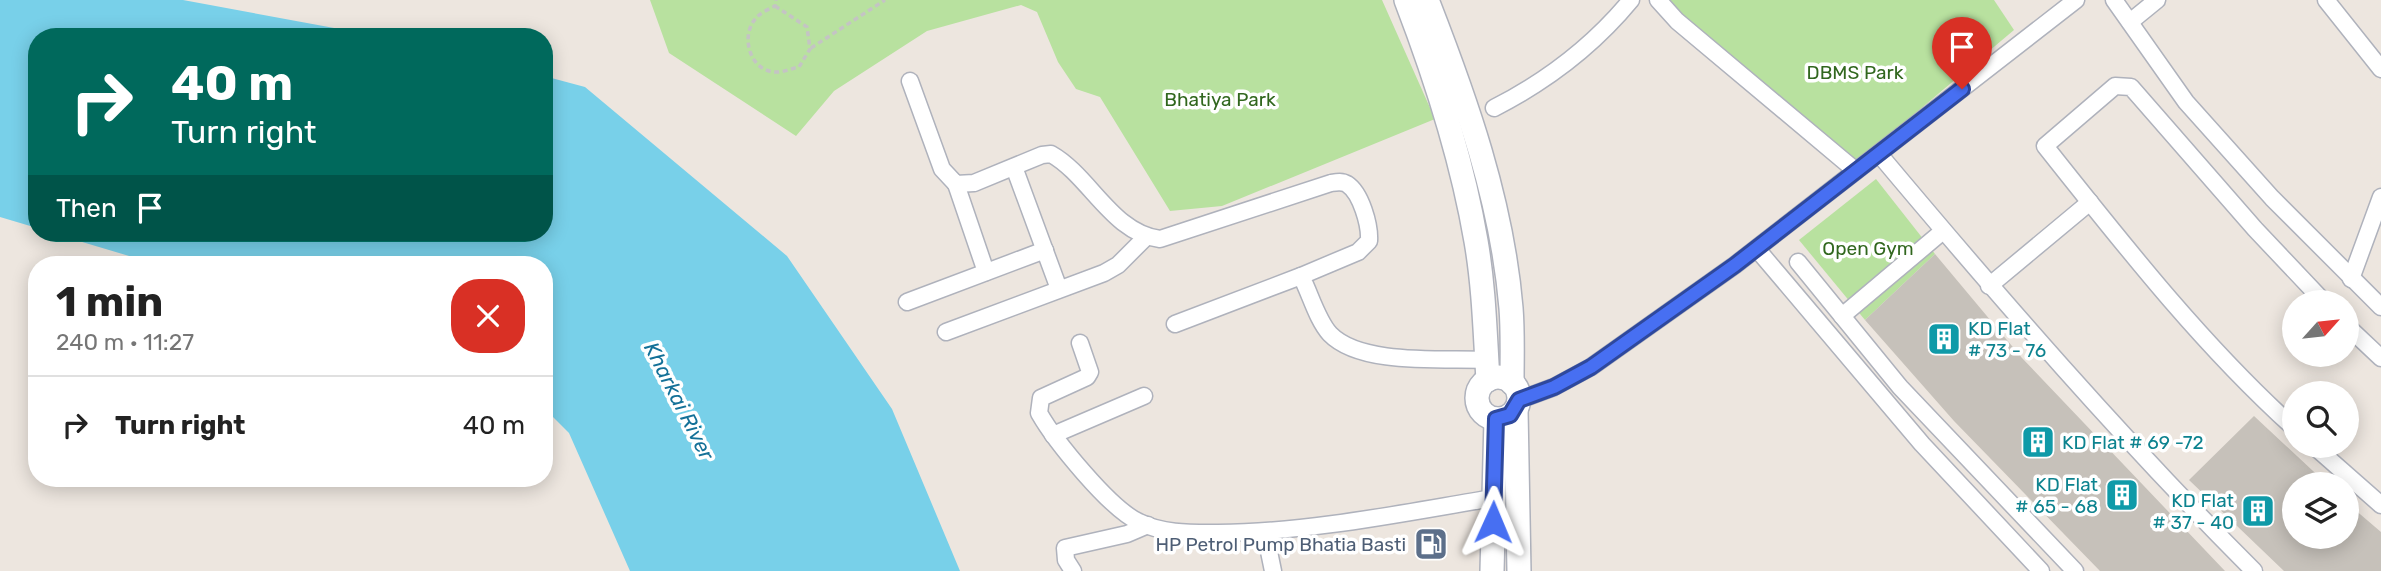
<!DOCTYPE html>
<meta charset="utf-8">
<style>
:root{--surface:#fff;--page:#f2f2f2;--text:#222;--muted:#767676;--line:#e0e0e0}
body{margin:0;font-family:Rubik,sans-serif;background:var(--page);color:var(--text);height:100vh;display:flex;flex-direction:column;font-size:26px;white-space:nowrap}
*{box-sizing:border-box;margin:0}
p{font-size:23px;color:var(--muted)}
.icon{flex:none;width:38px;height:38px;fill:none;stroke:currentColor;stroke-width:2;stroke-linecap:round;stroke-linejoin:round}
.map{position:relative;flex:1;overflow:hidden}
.drawer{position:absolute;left:28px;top:256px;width:525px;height:231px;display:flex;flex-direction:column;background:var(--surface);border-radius:28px;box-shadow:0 4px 18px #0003}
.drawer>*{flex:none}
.top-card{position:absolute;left:28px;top:28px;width:525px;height:214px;border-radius:28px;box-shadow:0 4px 18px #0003;background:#00695c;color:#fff;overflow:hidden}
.needle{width:46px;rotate:63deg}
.tools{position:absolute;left:2282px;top:290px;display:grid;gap:14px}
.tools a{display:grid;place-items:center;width:77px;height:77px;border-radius:50%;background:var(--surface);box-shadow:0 4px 18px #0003;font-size:35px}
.pin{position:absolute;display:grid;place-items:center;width:60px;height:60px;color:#fff;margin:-72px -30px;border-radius:50% 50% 50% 0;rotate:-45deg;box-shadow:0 0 7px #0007}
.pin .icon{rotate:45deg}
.me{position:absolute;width:77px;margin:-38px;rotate:1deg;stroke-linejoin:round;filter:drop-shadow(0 0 5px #0008)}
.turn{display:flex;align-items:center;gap:24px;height:147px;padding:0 28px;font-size:32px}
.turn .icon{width:91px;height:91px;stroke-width:2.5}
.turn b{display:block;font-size:49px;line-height:60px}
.then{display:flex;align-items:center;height:66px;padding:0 28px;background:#0003;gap:14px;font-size:26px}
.round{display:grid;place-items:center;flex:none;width:74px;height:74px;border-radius:28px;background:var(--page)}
.summary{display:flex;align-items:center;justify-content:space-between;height:119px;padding:0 28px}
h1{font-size:42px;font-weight:700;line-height:52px}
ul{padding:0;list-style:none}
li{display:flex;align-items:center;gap:21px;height:98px;padding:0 28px;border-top:2px solid var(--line)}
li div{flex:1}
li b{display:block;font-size:26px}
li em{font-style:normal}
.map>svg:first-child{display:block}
.green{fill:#b8e19f}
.water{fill:#78d0e9}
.building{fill:#c6c1ba}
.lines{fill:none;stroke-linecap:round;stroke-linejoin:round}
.street-casing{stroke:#afb2bc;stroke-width:19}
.secondary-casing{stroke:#afb2bc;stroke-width:26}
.path{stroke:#c4c4c4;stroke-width:3.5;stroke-dasharray:5 3.5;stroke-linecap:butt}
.street{stroke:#fff;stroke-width:16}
.secondary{stroke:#fff;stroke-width:23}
.route-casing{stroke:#2e489d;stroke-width:18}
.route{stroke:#476ff2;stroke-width:12}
.labels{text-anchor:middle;stroke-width:7;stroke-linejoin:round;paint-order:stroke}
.park-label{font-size:19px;fill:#31671e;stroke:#fff}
.culture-label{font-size:19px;fill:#0d838f;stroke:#fff;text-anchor:start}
.service-label{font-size:19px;fill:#4e5e75;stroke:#fff;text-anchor:end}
.water-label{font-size:21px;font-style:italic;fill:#147198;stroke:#fff}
</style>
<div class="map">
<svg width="2381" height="571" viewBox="0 0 2381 571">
<rect width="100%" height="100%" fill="#ede6df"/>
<g class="green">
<polygon points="650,0 1382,0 1435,119 1222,206 1170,211 1100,97 1076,89 1058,62 1037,12 1021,5 927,31 834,91 796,136 669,53"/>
<polygon points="1658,0 1994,0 2014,30 1855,164"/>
<polygon points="1876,179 1935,254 1865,320 1799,240"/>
</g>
<g class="water">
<polygon points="0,0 183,0 383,37 37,37 37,228 0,217"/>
<polygon points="544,76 585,87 787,256 892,409 960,571 630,571 569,433 544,408 544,264 156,264 52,233 544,233"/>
</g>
<g class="building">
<polygon points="1935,254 2022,358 2225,571 2100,571 1954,421 1865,320"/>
<polygon points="2254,416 2328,485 2294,485 2294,537 2347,537 2347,503 2381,532 2381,571 2284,571 2189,480"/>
</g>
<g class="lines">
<defs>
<g id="street">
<polyline points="1658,0 1677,21 1856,171"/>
<polyline points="2114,0 2186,102 2272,198 2381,307"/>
<polyline points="2326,0 2381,69"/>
<polyline points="2130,22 2157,0"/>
<path d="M910,81L942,169L956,184L974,183L1042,155L1051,154C1090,176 1112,233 1160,239L1331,183C1337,182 1342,181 1347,184C1361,193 1370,225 1369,241L1358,252L1301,276C1310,293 1317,320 1330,334C1361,366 1444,358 1486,360"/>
<path d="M1494,108C1547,81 1593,46 1631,0"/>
<path d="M1879,154C1999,297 2122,439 2254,571"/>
<polyline points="1014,167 1059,289"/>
<polyline points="956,184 986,272"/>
<polyline points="1757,249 1922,444 2041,571"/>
<polyline points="1798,262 1900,387 2075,571"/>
<polyline points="2351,279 2381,197"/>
<polyline points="1989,286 2090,202"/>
<polyline points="907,302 1045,250"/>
<polyline points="1842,316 1943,231"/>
<polyline points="1175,324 1301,276"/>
<polyline points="2347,326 2381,358"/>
<polyline points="946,332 1104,273 1118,265 1146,237"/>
<path d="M1080,343L1090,372L1087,377L1041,398L1039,413C1055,441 1110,509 1139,522C1163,534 1192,533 1218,533C1311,532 1402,513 1493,498"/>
<polyline points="1519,400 1554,387 1591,367 1735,265 2076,0"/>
<path d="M2294,428C2201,344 2123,244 2045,146L2115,86L2131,87L2255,229L2325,303"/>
<polyline points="1053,435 1144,396"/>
<polyline points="2314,446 2381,505"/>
<polyline points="1265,532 1273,571"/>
<polyline points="1073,571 1066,560 1065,548 1127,534 1148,525"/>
</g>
<g id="secondary">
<path d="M1406,0C1436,78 1462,159 1476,241C1484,287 1485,333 1488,380"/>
<path d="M1427,0C1466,100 1502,201 1511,308C1513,333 1512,358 1512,383"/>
<circle cx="1498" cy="398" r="21"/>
<polyline points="1516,410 1519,571"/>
<polyline points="1492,571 1496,419"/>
</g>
</defs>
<use href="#street" class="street-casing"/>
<use href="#secondary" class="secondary-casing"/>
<g class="path">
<path d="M775,6L807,27L810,49L799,67C793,68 784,72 777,72C751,73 739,37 756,18C760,13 769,9 775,6L776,0"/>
<polyline points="811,48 885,0"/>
</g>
<use href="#street" class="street"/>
<use href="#secondary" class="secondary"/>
</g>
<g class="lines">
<defs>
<polyline id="route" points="1493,522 1496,419 1510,415 1519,400 1554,387 1591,367 1735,265 1962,89"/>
</defs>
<use href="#route" class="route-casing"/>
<use href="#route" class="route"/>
</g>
<defs>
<symbol id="building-square" viewBox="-11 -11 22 22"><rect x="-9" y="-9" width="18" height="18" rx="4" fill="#0f9aa8" stroke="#fff"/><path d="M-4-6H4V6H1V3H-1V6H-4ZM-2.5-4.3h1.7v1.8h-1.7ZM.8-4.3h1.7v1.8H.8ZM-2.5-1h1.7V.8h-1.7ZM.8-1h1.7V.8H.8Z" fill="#fff"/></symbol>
<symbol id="fuel-square" viewBox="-11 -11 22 22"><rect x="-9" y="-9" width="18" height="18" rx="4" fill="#5c6f8a" stroke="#fff"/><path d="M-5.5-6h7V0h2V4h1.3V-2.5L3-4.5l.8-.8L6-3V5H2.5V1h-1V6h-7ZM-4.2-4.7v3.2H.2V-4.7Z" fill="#fff"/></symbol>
</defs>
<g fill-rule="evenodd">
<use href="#building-square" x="1925" y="320" width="38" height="38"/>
<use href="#building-square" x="2019" y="423" width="38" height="38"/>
<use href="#building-square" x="2103" y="476" width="38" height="38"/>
<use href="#building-square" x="2239" y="492" width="38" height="38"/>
<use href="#fuel-square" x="1412" y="525" width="38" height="38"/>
</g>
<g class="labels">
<g class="park-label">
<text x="1855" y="79">DBMS Park</text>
<text x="1220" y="106">Bhatiya Park</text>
<text x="1868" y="255">Open Gym</text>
</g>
<g class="culture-label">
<text x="1968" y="335">KD Flat<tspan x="1968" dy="22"># 73 - 76</tspan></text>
<text x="2062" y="449">KD Flat # 69 -72</text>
<text x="2098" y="491" text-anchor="end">KD Flat<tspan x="2098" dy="22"># 65 - 68</tspan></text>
<text x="2234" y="507" text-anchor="end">KD Flat<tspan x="2234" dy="22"># 37 - 40</tspan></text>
</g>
<g class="service-label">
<text x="1406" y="551">HP Petrol Pump Bhatia Basti</text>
</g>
<g class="water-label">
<text transform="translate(679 401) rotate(63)" y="7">Kharkai River</text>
</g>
</g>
</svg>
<div class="tools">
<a><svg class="needle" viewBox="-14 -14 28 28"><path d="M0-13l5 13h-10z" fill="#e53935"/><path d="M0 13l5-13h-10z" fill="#767676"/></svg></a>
<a><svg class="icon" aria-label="search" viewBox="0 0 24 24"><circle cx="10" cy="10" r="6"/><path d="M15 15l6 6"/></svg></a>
<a><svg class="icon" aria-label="layers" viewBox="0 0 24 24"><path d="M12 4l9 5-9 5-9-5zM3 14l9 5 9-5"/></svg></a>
</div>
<div class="pin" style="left:1962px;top:89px;background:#d93025"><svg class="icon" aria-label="arrive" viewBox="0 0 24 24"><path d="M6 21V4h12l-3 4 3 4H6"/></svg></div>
<svg class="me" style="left:1493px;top:522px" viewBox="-20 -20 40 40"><path d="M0-17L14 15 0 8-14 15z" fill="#476ff2" stroke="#fff" stroke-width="4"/></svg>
<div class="top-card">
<div class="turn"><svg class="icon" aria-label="right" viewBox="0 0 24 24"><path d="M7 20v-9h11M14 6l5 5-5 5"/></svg><div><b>40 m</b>Turn right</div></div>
<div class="then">Then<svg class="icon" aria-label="arrive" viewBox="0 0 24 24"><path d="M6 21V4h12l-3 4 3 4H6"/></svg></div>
</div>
<section class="drawer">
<div class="summary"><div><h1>1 min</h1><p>240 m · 11:27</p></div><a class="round" style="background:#d93025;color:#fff"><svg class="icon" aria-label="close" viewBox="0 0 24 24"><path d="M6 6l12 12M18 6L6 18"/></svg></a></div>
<ul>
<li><svg class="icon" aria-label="right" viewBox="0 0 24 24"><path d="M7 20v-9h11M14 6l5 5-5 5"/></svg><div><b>Turn right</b></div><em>40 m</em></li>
</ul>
</section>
</div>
